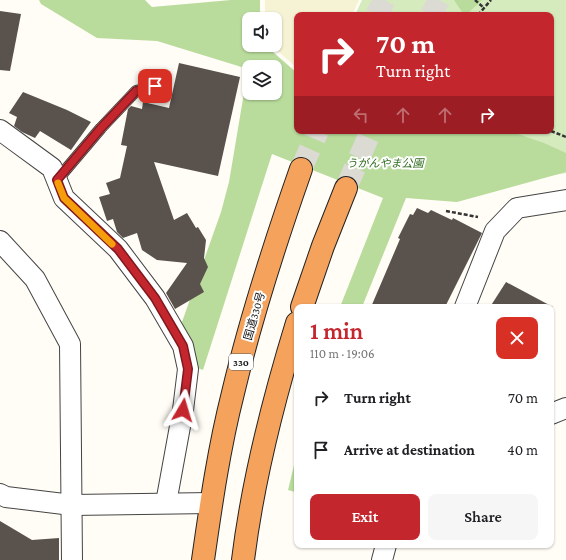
<!DOCTYPE html>
<meta charset="utf-8">
<style>
:root{--surface:#fff;--page:#f6f6f6;--text:#202124;--muted:#757577;--accent:#c4262e}
body{margin:0;font-family:"Crimson Pro","Noto Sans JP",serif;background:var(--page);color:var(--text);height:100vh;display:flex;flex-direction:column;font-size:15px;white-space:nowrap}
*{box-sizing:border-box;margin:0}
p{font-size:13px;color:var(--muted)}
.icon{flex:none;width:22px;height:22px;fill:none;stroke:currentColor;stroke-width:2;stroke-linecap:round;stroke-linejoin:round}
.map{position:relative;flex:1;overflow:hidden}
.details{position:absolute;left:294px;top:304px;width:260px;height:244px;display:flex;flex-direction:column;background:var(--surface);border-radius:8px;box-shadow:0 1px 3px #0004}
.details>*{flex:none}
.guide{position:absolute;left:294px;top:12px;width:260px;height:122px;border-radius:8px;box-shadow:0 1px 3px #0004;background:#c4262e;color:#fff;overflow:hidden}
.buttons{position:absolute;left:242px;top:12px;display:grid;gap:8px}
.buttons a{display:grid;place-items:center;width:40px;height:40px;border-radius:8px;background:var(--surface);box-shadow:0 1px 3px #0004;font-size:20px}
.pin{position:absolute;display:grid;place-items:center;width:34px;height:34px;color:#fff;margin:-17px;border-radius:8px;box-shadow:0 2px 6px #0006}
.me{position:absolute;width:44px;margin:-22px;rotate:7deg;stroke-linejoin:round;filter:drop-shadow(0 0 3px #0008)}
.turn{display:flex;align-items:center;gap:14px;height:84px;padding:0 16px;font-size:18px}
.turn .icon{width:52px;height:52px;stroke-width:2.5}
.turn b{display:block;font-size:28px;line-height:34px}
.lanes{display:flex;align-items:center;height:38px;padding:0 16px;background:#0003;justify-content:center;gap:20px;direction:ltr}
.lanes .off{opacity:.35}
.round{display:grid;place-items:center;flex:none;width:42px;height:42px;border-radius:8px;background:var(--page)}
.summary{display:flex;align-items:center;justify-content:space-between;height:68px;padding:0 16px}
h1{font-size:24px;font-weight:600;line-height:30px;color:var(--accent)}
.cta{display:flex;gap:8px;margin-top:auto;padding:8px 16px}
.cta a{flex:1;height:46px;border-radius:8px;background:var(--accent);color:#fff;font-size:16px;font-weight:600;line-height:46px;text-align:center}
.cta a+a{background:var(--page);color:var(--text)}
ul{padding:0;list-style:none}
li{display:flex;align-items:center;gap:12px;height:52px;padding:0 16px}
li div{flex:1}
li b{display:block;font-size:15px}
li em{font-style:normal}
.map>svg:first-child{display:block}
.farmland{fill:#f6f3d4}
.green{fill:#d5ebbd}
.forest{fill:#b9dc9c;fill-rule:evenodd}
.building{fill:#5a524d}
.lines{fill:none;stroke-linecap:round;stroke-linejoin:round}
.highway-tunnel{stroke:#dbdad3;stroke-width:22;stroke-dasharray:22 11;stroke-linecap:butt}
.lane-casing{stroke:#444;stroke-width:12}
.street-casing{stroke:#444;stroke-width:22}
.highway-casing{stroke:#222;stroke-width:24}
.path{stroke:#333;stroke-width:2.5;stroke-dasharray:4 2;stroke-linecap:butt}
.lane{stroke:#fff;stroke-width:10}
.street{stroke:#fff;stroke-width:20}
.highway{stroke:#f5a25d;stroke-width:22}
.route-casing{stroke:#7f191e;stroke-width:10}
.route{stroke:#c4262e;stroke-width:7}
.slow{stroke:#f59e0b;stroke-width:7}
.labels{text-anchor:middle;stroke-width:4;stroke-linejoin:round;paint-order:stroke}
.shield{fill:#fff;stroke:#585858;stroke-width:1}
.shield-label{font-size:10px;font-weight:bold;fill:#111}
.park-label{font-size:11px;font-style:italic;fill:#2f6b1f;stroke:#fff}
.street-label{font-size:11px;fill:#111;stroke:#fff}
</style>
<div class="map">
<svg width="566" height="560" viewBox="0 0 566 560">
<rect width="100%" height="100%" fill="#fffdf5"/>
<polygon class="farmland" points="265,0 359,0 352,15 297,15 297,68 271,45 275,45 275,19 265,19"/>
<polygon class="green" points="362,0 566,0 566,173 516,181 302,131 551,131 551,15 355,15"/>
<g class="forest">
<path d="M39,0H145L152,7L231,0H260V19H249V45H265L297,73V131H509L544,143L566,153V172L457,202L406,198L362,307H340L383,198L272,154L203,370L195,367L182,322L221,212L229,182L248,69L157,41L97,38L41,4ZM249,67H275V93H249Z"/>
<polygon points="454,0 482,0 466,15 464,15"/>
<polygon points="297,453 297,488 295,492 288,490"/>
</g>
<g class="building">
<polygon points="0,11 21,14 10,71 0,70"/>
<polygon points="179,63 240,77 218,176 154,162 174,220 187,213 196,228 198,227 206,240 204,258 208,267 200,284 204,292 175,309 166,293 187,263 157,260 142,250 137,233 123,238 117,232 113,219 107,221 99,197 110,194 106,183 120,178 127,146 121,145 128,109 131,106 142,109 143,102 169,108"/>
<polygon points="23,92 67,110 91,122 71,150 40,131 35,138 22,132 14,126 17,117 9,113"/>
<polygon points="417,208 428,213 431,210 452,220 453,218 482,233 445,307 371,307 400,239 398,238 410,214 413,215"/>
<polygon points="506,282 553,307 490,307"/>
<polygon points="0,521 32,540 59,538 59,560 0,560"/>
</g>
<g class="lines">
<g class="highway-tunnel">
<polyline points="376,15 385,0"/>
<polyline points="431,15 439,0"/>
<polyline points="301,169 318,131"/>
<polyline points="346,188 371,131"/>
</g>
<defs>
<polyline id="lane" points="57,180 101,128 136,91 155,86"/>
<g id="street">
<polyline points="0,130 52,168 64,198 118,249 155,298 183,346 188,369 183,410 166,503"/>
<polyline points="0,241 35,279 70,344 72,560"/>
<polyline points="465,307 495,231 517,208 566,200"/>
<polyline points="551,414 566,408"/>
<polyline points="0,494 6,497 72,505 211,503"/>
<polyline points="382,560 386,545"/>
</g>
<g id="highway">
<polyline points="302,307 323,246 346,188"/>
<path d="M203,560C211,504 219,448 233,393C251,317 275,243 301,169"/>
<path d="M243,560C253,479 273,401 297,323"/>
</g>
</defs>
<use href="#lane" class="lane-casing"/>
<use href="#street" class="street-casing"/>
<use href="#highway" class="highway-casing"/>
<g class="path">
<polyline points="475,0 484,8"/>
<polyline points="478,15 491,0"/>
<polyline points="551,131 566,137"/>
<polyline points="446,211 478,217"/>
</g>
<use href="#lane" class="lane"/>
<use href="#street" class="street"/>
<use href="#highway" class="highway"/>
</g>
<g class="lines">
<defs>
<polyline id="route" points="155,86 136,91 101,128 57,180 64,198 118,249 155,298 183,346 188,369 183,410"/>
</defs>
<use href="#route" class="route-casing"/>
<use href="#route" class="route"/>
<polyline class="slow" points="58,183 64,198 112,244"/>
</g>
<g class="labels">
<rect class="shield" x="229" y="354" width="24" height="16" rx="3"/>
<g class="shield-label">
<text x="241" y="366">330</text>
</g>
<g class="park-label">
<text x="385" y="167">うがんやま公園</text>
</g>
<g class="street-label">
<text transform="translate(254 316) rotate(-74)" y="4">国道330号</text>
</g>
</g>
</svg>
<div class="buttons">
<a><svg class="icon" aria-label="sound" viewBox="0 0 24 24"><path d="M4 9h4l5-4v14l-5-4H4zM17 9q2 3 0 6"/></svg></a>
<a><svg class="icon" aria-label="layers" viewBox="0 0 24 24"><path d="M12 4l9 5-9 5-9-5zM3 14l9 5 9-5"/></svg></a>
</div>
<div class="pin" style="left:155px;top:86px;background:#d93025"><svg class="icon" aria-label="arrive" viewBox="0 0 24 24"><path d="M6 21V4h12l-3 4 3 4H6"/></svg></div>
<svg class="me" style="left:183px;top:410px" viewBox="-20 -20 40 40"><path d="M0-17L14 15 0 8-14 15z" fill="#c4262e" stroke="#fff" stroke-width="4"/></svg>
<div class="guide">
<div class="turn"><svg class="icon" aria-label="right" viewBox="0 0 24 24"><path d="M7 20v-9h11M14 6l5 5-5 5"/></svg><div><b>70 m</b>Turn right</div></div>
<div class="lanes"><svg class="icon off" aria-label="left" viewBox="0 0 24 24"><path d="M17 20v-9H6M10 6l-5 5 5 5"/></svg><svg class="icon off" aria-label="ahead" viewBox="0 0 24 24"><path d="M12 20V5M6 11l6-6 6 6"/></svg><svg class="icon off" aria-label="ahead" viewBox="0 0 24 24"><path d="M12 20V5M6 11l6-6 6 6"/></svg><svg class="icon" aria-label="right" viewBox="0 0 24 24"><path d="M7 20v-9h11M14 6l5 5-5 5"/></svg></div>
</div>
<section class="details">
<div class="summary"><div><h1>1 min</h1><p>110 m · 19:06</p></div><a class="round" style="background:#d93025;color:#fff"><svg class="icon" aria-label="close" viewBox="0 0 24 24"><path d="M6 6l12 12M18 6L6 18"/></svg></a></div>
<ul>
<li><svg class="icon" aria-label="right" viewBox="0 0 24 24"><path d="M7 20v-9h11M14 6l5 5-5 5"/></svg><div><b>Turn right</b></div><em>70 m</em></li>
<li><svg class="icon" aria-label="arrive" viewBox="0 0 24 24"><path d="M6 21V4h12l-3 4 3 4H6"/></svg><div><b>Arrive at destination</b></div><em>40 m</em></li>
</ul>
<div class="cta"><a>Exit</a><a>Share</a></div>
</section>
</div>
